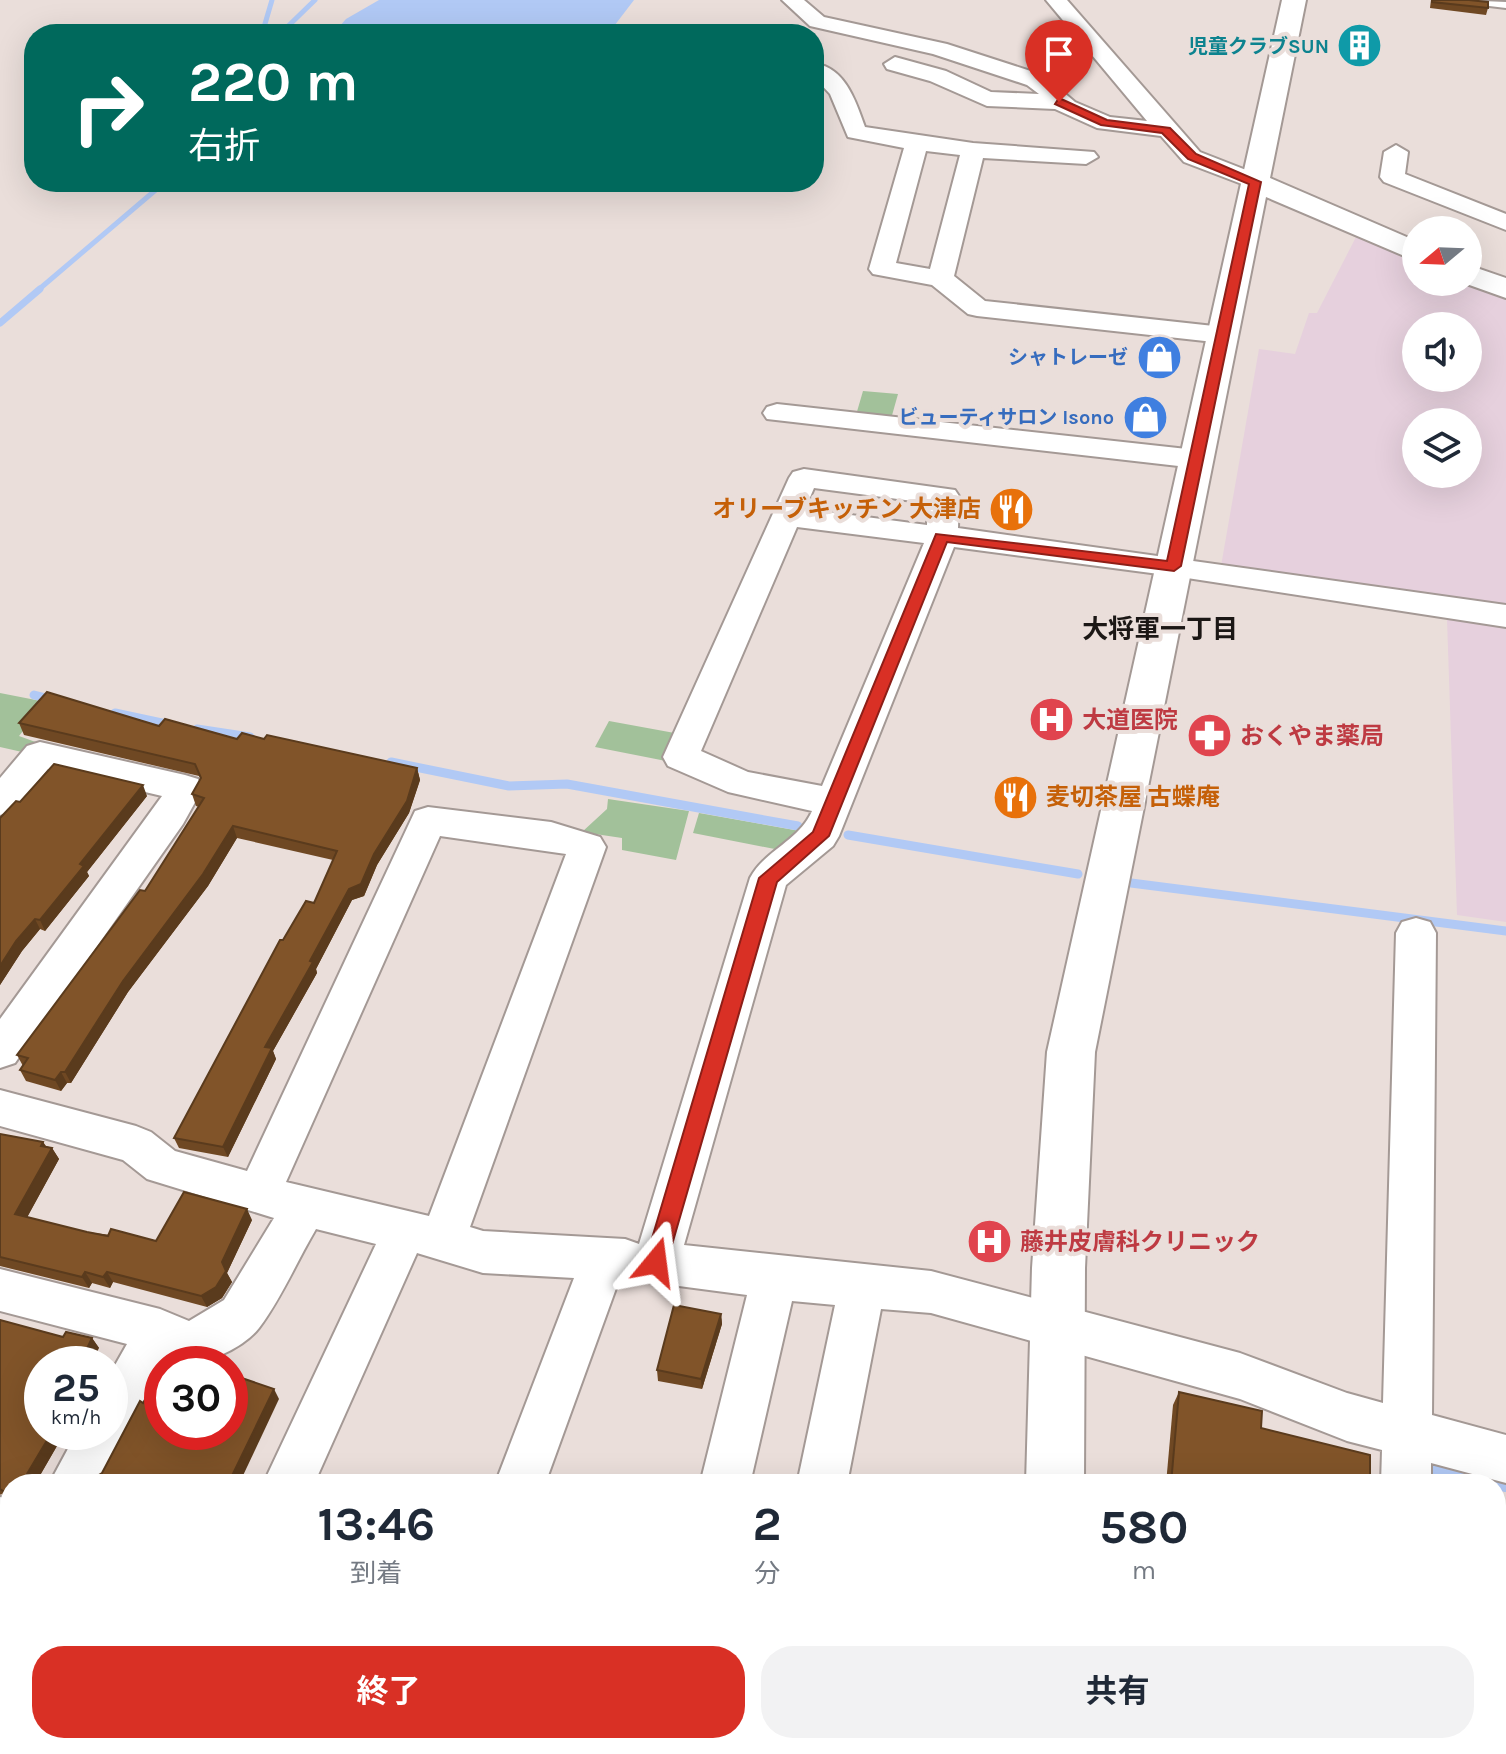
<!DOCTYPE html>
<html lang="ja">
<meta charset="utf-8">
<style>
:root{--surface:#fff;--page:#f2f2f3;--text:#1f2937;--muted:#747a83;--accent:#d93025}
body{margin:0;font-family:Karla,"Noto Sans JP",sans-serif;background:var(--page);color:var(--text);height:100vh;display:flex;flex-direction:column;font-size:30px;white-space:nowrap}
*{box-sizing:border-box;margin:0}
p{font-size:26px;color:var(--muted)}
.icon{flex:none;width:44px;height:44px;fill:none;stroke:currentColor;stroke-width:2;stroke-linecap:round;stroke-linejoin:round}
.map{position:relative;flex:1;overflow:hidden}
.sheet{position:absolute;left:0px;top:1474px;width:1506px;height:280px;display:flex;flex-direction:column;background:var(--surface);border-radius:32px 32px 0 0;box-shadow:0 8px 32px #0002}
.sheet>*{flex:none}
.guide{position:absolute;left:24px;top:24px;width:800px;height:168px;border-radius:32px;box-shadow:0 8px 32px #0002;background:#00695c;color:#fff;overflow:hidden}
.needle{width:52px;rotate:251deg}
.controls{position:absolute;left:1402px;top:216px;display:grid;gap:16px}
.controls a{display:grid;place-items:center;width:80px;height:80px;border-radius:50%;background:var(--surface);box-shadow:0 8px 32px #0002;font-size:40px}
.speed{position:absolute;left:24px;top:1346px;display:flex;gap:16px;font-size:40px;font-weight:700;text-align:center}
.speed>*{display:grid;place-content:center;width:104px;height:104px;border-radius:50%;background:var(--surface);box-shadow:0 8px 32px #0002;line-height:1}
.speed small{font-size:20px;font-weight:400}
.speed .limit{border:12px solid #d22;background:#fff;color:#111}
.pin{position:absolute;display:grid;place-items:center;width:68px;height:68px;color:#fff;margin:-82px -34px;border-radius:50% 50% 50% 0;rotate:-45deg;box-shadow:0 0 8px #0007}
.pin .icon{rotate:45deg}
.me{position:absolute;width:88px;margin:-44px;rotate:16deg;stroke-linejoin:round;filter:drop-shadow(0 0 6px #0008)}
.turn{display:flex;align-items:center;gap:28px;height:168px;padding:0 32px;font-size:36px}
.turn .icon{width:104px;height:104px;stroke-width:2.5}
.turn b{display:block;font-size:56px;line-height:68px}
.eta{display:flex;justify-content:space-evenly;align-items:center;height:136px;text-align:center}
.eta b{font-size:48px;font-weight:700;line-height:56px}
.cta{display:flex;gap:16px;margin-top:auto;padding:16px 32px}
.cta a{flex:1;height:92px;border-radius:32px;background:var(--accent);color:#fff;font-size:32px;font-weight:700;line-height:92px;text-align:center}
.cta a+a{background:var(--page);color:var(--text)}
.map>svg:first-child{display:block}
.education{fill:#e6d0dd;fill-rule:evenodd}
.green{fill:#a2c19a}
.water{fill:#b1c9f5}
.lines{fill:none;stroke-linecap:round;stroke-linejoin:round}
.stream-far3{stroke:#b1c9f5;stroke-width:5}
.stream-far2{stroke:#b1c9f5;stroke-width:7}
.stream-far1{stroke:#b1c9f5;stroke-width:9}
.stream{stroke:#b1c9f5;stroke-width:12}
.service-casing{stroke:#a49995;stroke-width:4}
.minor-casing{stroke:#a49995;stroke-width:4}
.tertiary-casing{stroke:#a49995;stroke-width:4}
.service{fill:#fff;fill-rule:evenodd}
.minor{fill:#fff;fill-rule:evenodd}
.tertiary{fill:#fff;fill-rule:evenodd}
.wall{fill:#6f4823}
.shaded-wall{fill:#5a3b1d}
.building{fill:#815429;stroke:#5a3b1d;stroke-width:2}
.route{fill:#d93025;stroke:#8d1f18;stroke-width:2}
.labels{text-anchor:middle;stroke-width:8;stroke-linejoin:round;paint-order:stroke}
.far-culture-label{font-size:20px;font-weight:bold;fill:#0d838f;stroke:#eadeda;text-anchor:end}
.far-shop-label{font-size:20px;font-weight:bold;fill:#366cbe;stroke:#eadeda;text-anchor:end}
.food-label{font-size:24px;font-weight:bold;fill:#c56008;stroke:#eadeda;text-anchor:end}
.health-label{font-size:24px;font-weight:bold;fill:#be3a42;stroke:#eadeda;text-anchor:start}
.neighbourhood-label{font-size:26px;font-weight:bold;fill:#1b1715;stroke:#eadeda}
</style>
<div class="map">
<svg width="1506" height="1754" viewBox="0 0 1506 1754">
<rect width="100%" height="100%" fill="#eadeda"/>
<g class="education">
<path d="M1356,237L1416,262V282H1467L1506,298V605L1221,566L1259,349L1295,354L1309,313H1317ZM1416,326H1468V378H1416ZM1416,422H1468V474H1416Z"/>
<polygon points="1447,619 1506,628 1506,922 1457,915"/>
</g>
<g class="green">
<polygon points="863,391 898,394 891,419 856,415"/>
<polygon points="0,693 46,702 19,736 41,744 31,754 0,747"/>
<polygon points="609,721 680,734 671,762 595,747"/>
<polygon points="608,799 689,811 676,860 622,850 622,838 582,832 607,809"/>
<polygon points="699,813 811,833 790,852 693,833"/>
<polygon points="189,1744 288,1744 293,1745 290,1754 184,1754"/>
</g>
<polygon class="water" points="379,0 634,0 608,34 333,34 346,19"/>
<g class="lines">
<g class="stream-far3">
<polyline points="262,34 272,0"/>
<polyline points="280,34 315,0"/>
<polyline points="37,291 165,182"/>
</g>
<polyline class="stream-far2" points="0,323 40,289"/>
<g class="stream-far1">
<polyline points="34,695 54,700"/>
<polyline points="115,713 171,725"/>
<polyline points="197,729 250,737"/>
<polyline points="391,762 509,786 567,784 798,826"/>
<polyline points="848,835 1078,874"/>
<polyline points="1131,883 1506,931"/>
</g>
<polyline class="stream" points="1423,1484 1423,1469 1506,1486"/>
<defs>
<polygon id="service" points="1459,0 1506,2 1506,8 1464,3"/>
<g id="minor">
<polygon points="782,0 804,0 824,17 947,44 1043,75 1075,102 1110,117 1147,121 1046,0 1067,0 1200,152 1264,177 1267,182 1255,189 1184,162 1161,136 1097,128 1055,109 987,106 930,81 887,69 884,64 895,57 946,71 991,92 1039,94 1027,85 933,54 810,26"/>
<path d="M821,65C847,72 857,105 865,127L973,143L1094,152L1098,157L1086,164L983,158L954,276L985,301L1223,327L1233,329L1237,335L1233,341L1223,343L977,316L968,314L932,285L873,274L869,269L904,148L848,137L830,94L814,77V67ZM926,151L960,155L930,269L896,263Z"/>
<polygon points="1396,145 1408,152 1405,174 1506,214 1506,230 1384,182 1380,177 1384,152"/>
<polygon points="777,404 1196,450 1206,453 1211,459 1206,465 1196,468 767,419 763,413 767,407"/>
<path d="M804,469L955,490L959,496L958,528L1506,605V627L1174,576L954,547L839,836L833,846L786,885L684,1245L931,1271L1240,1353L1347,1393L1383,1403L1396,933L1402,922L1416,918L1430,922L1436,933L1432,1415L1506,1435V1483L1431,1463V1484H1381L1382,1450L1347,1441L1240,1399L931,1313L881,1309L847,1484H797L835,1305L792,1301L750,1484H700L747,1295L656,1283L639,1275L619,1280L545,1484H495L574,1278L483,1273L417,1253L314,1484H263L376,1244L316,1229C297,1261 281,1299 259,1328C243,1349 195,1372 170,1360L162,1364V1374L102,1484H49L77,1432H110V1374L127,1344L0,1311V1269L160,1309L189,1321L224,1300L274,1218L147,1179L123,1160L0,1126V1090L136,1126L151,1132L175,1151L247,1171L415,811L428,807L551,822L600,837L606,847L470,1227L483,1231L625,1239L639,1244L750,878C765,850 799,841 812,811L728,792L668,766L663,757L789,478L793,472ZM814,488L928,503L927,525L805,509ZM797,527L924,543L822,786L748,772L701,751ZM440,836L566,854L429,1216L286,1182Z"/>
<polygon points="40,742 185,775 198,779 203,788 183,824 15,1063 0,1068 0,1019 162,796 48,769 13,811 0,815 0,778 27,746"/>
<polygon points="0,1497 10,1500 10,1550 0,1547"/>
<polygon points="137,1744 194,1744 190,1754 133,1754"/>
<polygon points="336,1744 419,1744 423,1754 340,1754"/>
<polygon points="635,1744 691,1744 688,1754 632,1754"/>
<polygon points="742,1744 798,1744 796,1754 740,1754"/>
<rect x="1381" y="1744" width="56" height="10"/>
</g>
<g id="tertiary">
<polygon points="1282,0 1306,0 1270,178 1416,241 1416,261 1266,197 1095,1052 1085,1268 1084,1484 1026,1484 1032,1268 1047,1052"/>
<polygon points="1468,265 1506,278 1506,298 1461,282 1468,282"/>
<polygon points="1050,1744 1114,1744 1115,1754 1051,1754"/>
</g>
</defs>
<use href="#service" class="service-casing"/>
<use href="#minor" class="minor-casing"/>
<use href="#tertiary" class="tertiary-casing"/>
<use href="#service" class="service"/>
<use href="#minor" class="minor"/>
<use href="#tertiary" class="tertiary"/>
</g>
<g class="wall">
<polygon points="1431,0 1469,0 1488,8 1486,15 1430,8"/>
<polygon points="19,723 159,726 237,739 264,739 417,768 420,780 409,813 377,865 364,896 352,900 316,969 317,973 273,1051 276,1059 228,1157 179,1148 174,1138 283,940 314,903 333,860 237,838 208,886 128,992 71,1083 67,1083 61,1091 26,1081 20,1070 23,1066 17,1055 145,891 199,807 196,806 192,794 201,779 199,776 24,735"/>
<polygon points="147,796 87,872 89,876 45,931 40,929 22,951 0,985 0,818 20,802"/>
<polygon points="0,1134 43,1142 46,1146 52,1148 59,1159 27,1217 87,1232 156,1241 252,1220 227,1273 232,1282 222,1298 207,1307 113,1282 110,1288 92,1283 89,1288 0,1266"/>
<polygon points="721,1314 722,1324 702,1389 658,1381 657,1370"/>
<polygon points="0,1320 63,1337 92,1338 99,1348 42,1364 65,1432 35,1484 10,1484 10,1499 1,1494 0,1495"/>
<polygon points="1179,1392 1261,1428 1370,1484 1166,1484 1173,1405"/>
<polygon points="1271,1744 1333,1744 1332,1754 1270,1754"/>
</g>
<g class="shaded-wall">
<polygon points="417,768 420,780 409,813 377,865 364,896 352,900 316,969 317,973 273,1051 276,1059 228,1157 223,1147 265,1047 349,889 374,854"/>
<polygon points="143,785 147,796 87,872 89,876 45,931 40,920 80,864"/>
<polygon points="233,826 237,838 208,886 128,992 71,1083 65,1072 123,981"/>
<polygon points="35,919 40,929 22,951 0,985 0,966 16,941"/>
<polygon points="61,1072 67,1083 61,1091 55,1080"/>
<polygon points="43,1142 49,1152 52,1148 59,1159 23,1225 15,1214"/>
<polygon points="247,1209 252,1220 227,1273 232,1282 222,1298 207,1307 201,1296 222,1262"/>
<polygon points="85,1272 92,1283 89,1288 82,1277"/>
<polygon points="107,1272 113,1282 110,1288 103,1277"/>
<polygon points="721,1314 722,1324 702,1389 701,1379"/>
<polygon points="92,1338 99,1348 91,1364 82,1359"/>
<polygon points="274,1389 279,1399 239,1484 228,1484"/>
<polygon points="52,1432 65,1432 35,1484 21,1484"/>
<polygon points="3,1548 10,1555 10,1560 2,1575 0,1573 0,1554"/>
<polygon points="94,1744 106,1744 100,1754 88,1754"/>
</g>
<g class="building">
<polygon points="1432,0 1469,0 1488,2 1488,8 1432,2"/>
<polygon points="47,692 159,726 165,719 237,739 242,733 264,739 267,735 417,768 407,801 374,854 361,884 349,889 310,961 313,962 265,1047 272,1048 223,1147 174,1138 280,940 283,940 306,901 314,903 337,851 233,826 203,874 123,981 65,1072 61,1072 55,1080 20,1070 28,1058 17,1055 140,890 145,891 204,798 192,794 201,778 195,764 19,723"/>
<polygon points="54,764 143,785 80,864 84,866 40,920 35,919 16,941 0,966 0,818 16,801 20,802"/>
<polygon points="0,1134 43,1142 41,1146 52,1148 15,1214 87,1232 108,1236 111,1229 156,1241 184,1192 247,1209 222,1262 226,1271 216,1287 201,1296 107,1272 103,1277 85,1272 82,1277 0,1257"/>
<polygon points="674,1305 721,1314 701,1379 657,1370"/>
<polygon points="0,1320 63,1337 66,1332 92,1338 82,1359 100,1363 42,1364 42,1432 52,1432 21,1484 10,1484 10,1495 0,1489"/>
<polygon points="230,1374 274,1389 228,1484 90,1484 94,1478 102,1473 140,1401 143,1403 155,1383 161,1385 162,1383 162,1432 230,1432"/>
<polygon points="1179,1392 1262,1411 1261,1428 1370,1455 1370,1484 1171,1484"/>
<polygon points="0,1568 10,1571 10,1744 94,1744 88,1754 0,1754"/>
<polygon points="1279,1744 1333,1744 1332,1754 1278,1754"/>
</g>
<polygon class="route" points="1059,98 1107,120 1170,128 1196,154 1261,182 1181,566 1174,571 947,542 829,836 777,882 667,1262 664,1269 656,1272 648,1269 645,1262 759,878 813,832 936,534 1167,561 1249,184 1188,159 1162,133 1101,125 1055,104"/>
<defs>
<symbol id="building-disc" viewBox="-11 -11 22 22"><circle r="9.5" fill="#0f9aa8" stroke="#eadeda"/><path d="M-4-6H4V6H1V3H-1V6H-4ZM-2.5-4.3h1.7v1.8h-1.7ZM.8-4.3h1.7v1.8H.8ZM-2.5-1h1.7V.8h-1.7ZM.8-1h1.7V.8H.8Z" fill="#fff"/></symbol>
<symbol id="shop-disc" viewBox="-11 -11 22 22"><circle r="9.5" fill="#3f7fe0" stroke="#eadeda"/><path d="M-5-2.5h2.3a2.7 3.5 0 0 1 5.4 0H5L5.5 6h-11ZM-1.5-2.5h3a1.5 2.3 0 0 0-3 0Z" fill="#fff"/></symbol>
<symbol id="restaurant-disc" viewBox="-11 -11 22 22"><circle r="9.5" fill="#e8710a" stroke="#eadeda"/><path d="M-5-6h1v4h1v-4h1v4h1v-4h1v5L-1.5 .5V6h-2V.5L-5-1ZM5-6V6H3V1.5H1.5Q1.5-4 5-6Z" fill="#fff"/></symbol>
<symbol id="hospital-disc" viewBox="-11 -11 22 22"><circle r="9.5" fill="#e0444e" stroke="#eadeda"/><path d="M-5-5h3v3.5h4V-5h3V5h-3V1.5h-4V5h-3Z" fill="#fff"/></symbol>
<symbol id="pharmacy-disc" viewBox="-11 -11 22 22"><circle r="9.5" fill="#e0444e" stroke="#eadeda"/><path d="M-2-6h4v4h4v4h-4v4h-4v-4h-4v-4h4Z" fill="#fff"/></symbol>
</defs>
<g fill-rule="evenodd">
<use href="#building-disc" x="1334" y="20" width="51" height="51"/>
<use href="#shop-disc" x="1134" y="332" width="51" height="51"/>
<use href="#shop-disc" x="1120" y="392" width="51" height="51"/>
<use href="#restaurant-disc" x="986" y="484" width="51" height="51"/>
<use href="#hospital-disc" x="1026" y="694" width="51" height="51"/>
<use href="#pharmacy-disc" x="1184" y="710" width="51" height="51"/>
<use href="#restaurant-disc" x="990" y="772" width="51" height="51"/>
<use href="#hospital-disc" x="964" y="1216" width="51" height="51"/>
</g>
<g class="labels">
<g class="far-culture-label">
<text x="1329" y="53">児童クラブSUN</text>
</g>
<g class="far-shop-label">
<text x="1128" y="364">シャトレーゼ</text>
<text x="1114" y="424">ビューティサロン Isono</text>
</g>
<g class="food-label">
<text x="981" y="517">オリーブキッチン 大津店</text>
<text x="1046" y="805" text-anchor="start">麦切茶屋 古蝶庵</text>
</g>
<g class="health-label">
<text x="1082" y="728">大道医院</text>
<text x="1240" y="744">おくやま薬局</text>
<text x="1020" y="1250">藤井皮膚科クリニック</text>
</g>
<g class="neighbourhood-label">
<text x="1160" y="638">大将軍一丁目</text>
</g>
</g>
</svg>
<div class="controls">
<a><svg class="needle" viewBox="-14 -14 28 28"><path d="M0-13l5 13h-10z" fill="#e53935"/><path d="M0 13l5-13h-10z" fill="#747a83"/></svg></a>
<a><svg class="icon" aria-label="sound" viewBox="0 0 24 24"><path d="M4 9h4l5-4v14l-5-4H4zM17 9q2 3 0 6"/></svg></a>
<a><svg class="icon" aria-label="layers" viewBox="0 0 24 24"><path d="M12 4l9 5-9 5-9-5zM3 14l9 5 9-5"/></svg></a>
</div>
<div class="speed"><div>25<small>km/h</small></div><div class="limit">30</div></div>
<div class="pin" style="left:1059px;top:102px;background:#d93025"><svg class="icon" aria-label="arrive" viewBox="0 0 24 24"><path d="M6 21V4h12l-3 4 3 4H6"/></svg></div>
<svg class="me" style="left:656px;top:1262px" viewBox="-20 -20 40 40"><path d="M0-17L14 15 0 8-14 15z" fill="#d93025" stroke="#fff" stroke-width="4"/></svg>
<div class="guide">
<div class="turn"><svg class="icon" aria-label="right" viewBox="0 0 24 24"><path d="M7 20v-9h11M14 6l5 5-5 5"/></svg><div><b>220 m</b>右折</div></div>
</div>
<section class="sheet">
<div class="eta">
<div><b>13:46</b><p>到着</p></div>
<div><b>2</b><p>分</p></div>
<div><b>580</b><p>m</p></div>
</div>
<div class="cta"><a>終了</a><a>共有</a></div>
</section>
</div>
